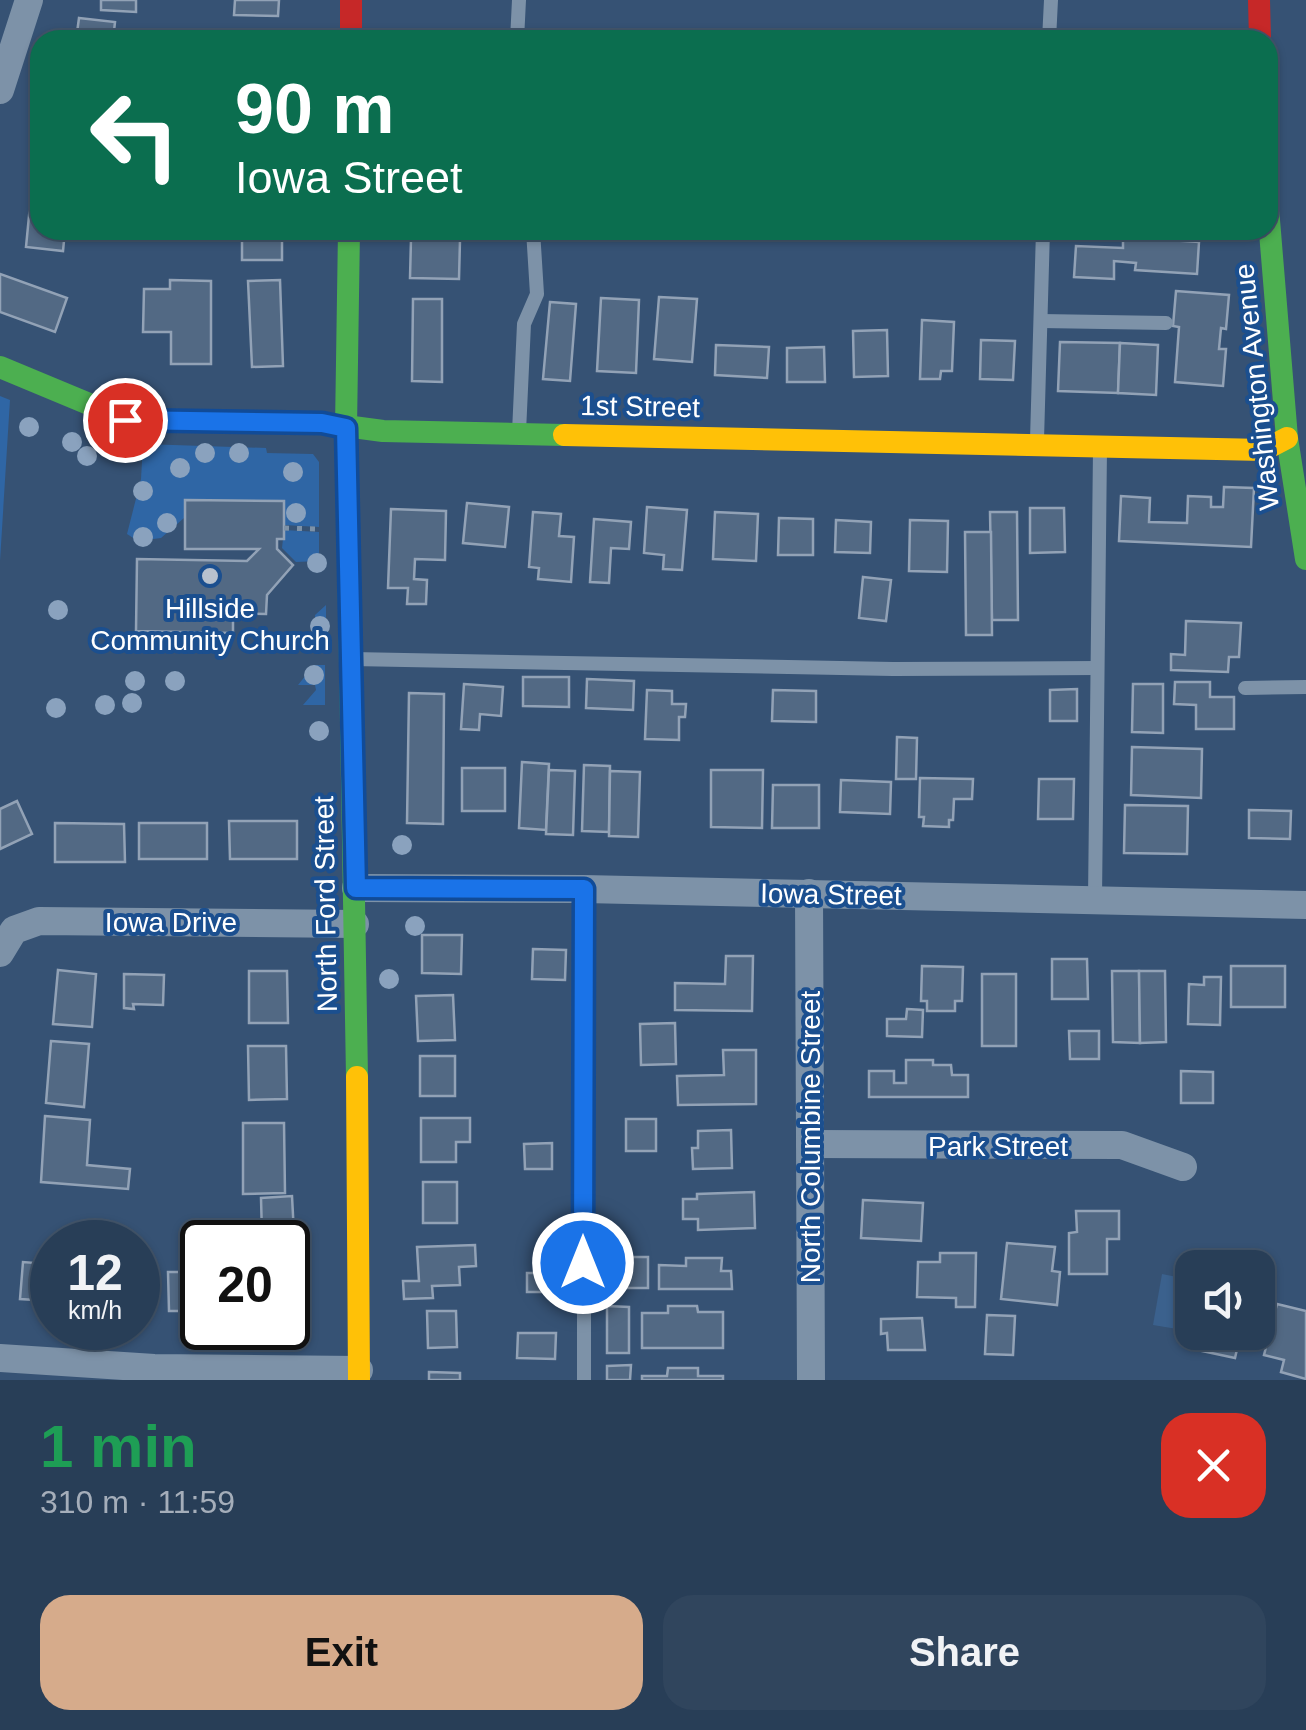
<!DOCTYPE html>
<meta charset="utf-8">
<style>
:root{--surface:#283e57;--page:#30455d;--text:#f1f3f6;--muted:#a5aeba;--line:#44576d;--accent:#d6ab8b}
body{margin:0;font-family:Arial,sans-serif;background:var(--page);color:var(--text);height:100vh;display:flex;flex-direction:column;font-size:38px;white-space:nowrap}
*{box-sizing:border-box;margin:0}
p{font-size:32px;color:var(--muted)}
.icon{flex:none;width:55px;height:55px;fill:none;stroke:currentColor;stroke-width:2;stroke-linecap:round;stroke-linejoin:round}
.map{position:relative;height:1380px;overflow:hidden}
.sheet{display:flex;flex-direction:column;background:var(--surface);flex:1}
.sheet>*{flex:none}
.top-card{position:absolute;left:30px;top:30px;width:1248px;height:210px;border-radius:30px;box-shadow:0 2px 8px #0004,0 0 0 2px var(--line);background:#0b6e4f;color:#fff;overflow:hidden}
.fabs{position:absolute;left:1175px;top:1250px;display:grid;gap:20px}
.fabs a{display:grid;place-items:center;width:100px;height:100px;border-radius:20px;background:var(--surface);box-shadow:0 2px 8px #0004,0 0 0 2px var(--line);font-size:50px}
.speed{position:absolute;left:30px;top:1220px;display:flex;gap:20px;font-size:50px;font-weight:700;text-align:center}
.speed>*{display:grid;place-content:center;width:130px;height:130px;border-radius:50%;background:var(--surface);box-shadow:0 2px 8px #0004,0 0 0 2px var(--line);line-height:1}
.speed small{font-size:25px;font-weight:400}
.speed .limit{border:5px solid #111;border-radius:15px;background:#fff;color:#111}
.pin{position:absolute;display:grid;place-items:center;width:85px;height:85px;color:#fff;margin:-42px;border:5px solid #fff;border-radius:50%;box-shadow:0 2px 10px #0007}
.me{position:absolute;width:110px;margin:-55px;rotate:0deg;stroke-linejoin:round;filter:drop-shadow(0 0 8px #0008)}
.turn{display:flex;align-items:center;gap:35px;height:210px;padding:0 40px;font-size:45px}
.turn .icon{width:130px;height:130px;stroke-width:2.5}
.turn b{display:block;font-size:70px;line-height:85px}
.round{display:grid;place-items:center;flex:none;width:105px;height:105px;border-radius:30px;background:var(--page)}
.summary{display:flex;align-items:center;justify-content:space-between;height:170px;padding:0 40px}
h1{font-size:60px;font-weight:700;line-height:75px;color:#1e9e55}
.primary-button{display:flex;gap:20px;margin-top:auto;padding:20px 40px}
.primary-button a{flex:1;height:115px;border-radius:30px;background:var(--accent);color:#111;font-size:40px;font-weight:700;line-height:115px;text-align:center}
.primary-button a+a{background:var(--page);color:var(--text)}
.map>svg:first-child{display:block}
.green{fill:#2f66a5}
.water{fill:#3b618d}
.building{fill:#526984;stroke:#92a2b6;stroke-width:2.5}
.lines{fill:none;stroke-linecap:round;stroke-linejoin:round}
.path{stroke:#7d92a8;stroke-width:5;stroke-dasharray:5 8;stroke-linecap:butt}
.lane{stroke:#7d92a8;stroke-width:14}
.street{stroke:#7d92a8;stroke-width:28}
.fast{stroke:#4caf50;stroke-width:22}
.slow{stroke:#ffc107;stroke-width:22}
.jam{stroke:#c62828;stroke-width:22}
.tree{fill:#8aa2be}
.route-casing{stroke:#114b97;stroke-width:25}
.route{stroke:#1a73e8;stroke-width:18}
.poi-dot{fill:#b9c2ce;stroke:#1b4f8f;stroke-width:4}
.labels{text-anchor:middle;stroke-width:8;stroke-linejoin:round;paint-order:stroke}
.street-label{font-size:28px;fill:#fff;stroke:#1b4f8f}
.poi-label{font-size:28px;fill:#fff;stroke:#1b4f8f}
</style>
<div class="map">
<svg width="1306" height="1380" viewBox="0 0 1306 1380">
<rect width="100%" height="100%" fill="#365274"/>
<g class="green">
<polygon points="0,396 10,400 0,561"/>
<polygon points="143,444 266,448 267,453 313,454 319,462 319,527 284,525 284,501 185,500 184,518 161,538 138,541 127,534 141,479"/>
<polygon points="284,530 319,532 319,561 296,562 282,548"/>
<polygon points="326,605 326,643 306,646 315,637 315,615"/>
<polygon points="314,665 325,665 325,705 303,705 316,690 315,685 298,685"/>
</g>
<polygon class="water" points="1162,1274 1187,1279 1177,1329 1153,1325"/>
<g class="building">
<polygon points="101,0 136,0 136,12 101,10"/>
<polygon points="235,0 279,0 278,16 234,15"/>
<polygon points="79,18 115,22 113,40 76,40"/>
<polygon points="33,175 40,176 40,230 65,230 63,251 26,247"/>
<rect x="242" y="230" width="40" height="30"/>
<polygon points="1123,237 1199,242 1197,274 1135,270 1136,263 1114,261 1114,279 1074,277 1076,246 1123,248"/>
<polygon points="411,239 460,240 459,279 410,278"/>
<polygon points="0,274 67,298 55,332 0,312"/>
<polygon points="170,280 211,281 211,364 171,364 171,332 143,332 144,289 170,289"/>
<polygon points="280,280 283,366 252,367 248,281"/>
<polygon points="1176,291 1229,295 1226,329 1221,328 1219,349 1226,349 1223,386 1175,382 1179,327 1173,326"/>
<polygon points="659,297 697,299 692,362 654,359"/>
<polygon points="601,298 639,300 636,373 597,371"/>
<polygon points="413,299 442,299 442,382 412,381"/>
<polygon points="550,302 576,304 570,381 543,379"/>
<polygon points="922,320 954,322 952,371 941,371 940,379 920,379"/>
<polygon points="887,330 888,376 854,377 853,331"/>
<polygon points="981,340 1015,341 1013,380 980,379"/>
<polygon points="1060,342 1120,343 1118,393 1058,391"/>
<polygon points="1120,343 1158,345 1156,395 1118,393"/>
<polygon points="716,345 769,347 767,378 715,375"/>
<polygon points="824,347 825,382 787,382 787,348"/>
<polygon points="1224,487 1254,488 1251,547 1119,541 1121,496 1150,498 1149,522 1187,523 1188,496 1211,497 1211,507 1223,507"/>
<polygon points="185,500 284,501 284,539 277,539 277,549 293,565 267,595 266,614 233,613 233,633 136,631 137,559 247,561 259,549 185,549"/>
<polygon points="467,503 509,507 505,547 463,543"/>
<polygon points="647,507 687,510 682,570 663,569 664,555 644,553"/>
<polygon points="1030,508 1064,508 1065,552 1030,553"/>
<polygon points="391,509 446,511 445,560 415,559 414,579 427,580 426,604 407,604 408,588 388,588"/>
<polygon points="533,512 561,514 559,536 574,537 571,582 538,579 539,568 529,567"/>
<polygon points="715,512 758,514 756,561 713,559"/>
<polygon points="990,512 1017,512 1018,620 992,620"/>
<polygon points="779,518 813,519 813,555 778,555"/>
<polygon points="594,519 631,522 629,549 611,548 609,583 590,582"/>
<polygon points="836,520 871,522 870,553 835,552"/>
<polygon points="910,520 948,521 947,572 909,571"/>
<polygon points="965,532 991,532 992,635 966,635"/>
<polygon points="863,577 891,580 886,621 859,618"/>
<polygon points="1186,621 1241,623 1239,657 1229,657 1228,672 1171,670 1171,654 1185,655"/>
<polygon points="523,677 569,677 569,707 523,706"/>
<polygon points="587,679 634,681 633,710 586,708"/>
<polygon points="1175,682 1210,682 1210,697 1234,697 1234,729 1196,729 1196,705 1174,704"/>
<polygon points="464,684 503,687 501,716 480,714 479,730 461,729"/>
<polygon points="1133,684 1163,684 1163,733 1132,732"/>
<polygon points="1077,689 1077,721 1050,721 1050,690"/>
<polygon points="647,690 672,691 672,704 686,704 685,717 679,717 679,740 645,739"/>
<polygon points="773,690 816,691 816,722 772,721"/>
<polygon points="409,693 444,694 443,824 407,823"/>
<polygon points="897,737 917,738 916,779 896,779"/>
<polygon points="1132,747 1202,749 1201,798 1131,795"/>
<polygon points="522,762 549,764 546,830 519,828"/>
<polygon points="584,765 610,766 609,832 582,831"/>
<rect x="462" y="768" width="43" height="43"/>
<polygon points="549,770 575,771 573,835 546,834"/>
<polygon points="711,770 763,770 762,828 711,827"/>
<polygon points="610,771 640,772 638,837 609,836"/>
<polygon points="920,778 973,779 972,799 954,799 953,820 949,820 949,827 923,826 924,817 919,817"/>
<polygon points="1039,779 1074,779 1073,819 1038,819"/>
<polygon points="841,780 891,782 890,814 840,812"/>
<polygon points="773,785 819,785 819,828 772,828"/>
<polygon points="17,801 32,834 0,849 0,809"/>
<polygon points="1125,805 1188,806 1187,854 1124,853"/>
<polygon points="1249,810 1291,811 1290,839 1249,838"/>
<polygon points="229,821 297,821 297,859 230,859"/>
<polygon points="55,823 124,824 125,862 55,862"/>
<rect x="139" y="823" width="68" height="36"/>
<polygon points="422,935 462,935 461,974 422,973"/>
<polygon points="533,949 566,950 565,980 532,979"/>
<polygon points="726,956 753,956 752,1011 675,1010 675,983 725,984"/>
<polygon points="1052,959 1087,959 1088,999 1052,999"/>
<polygon points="922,966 963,967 962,1001 955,1001 955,1011 927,1011 927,1001 921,1001"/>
<rect x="1231" y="966" width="54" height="41"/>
<polygon points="58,970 96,974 92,1027 53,1024"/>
<polygon points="249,971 287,971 288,1023 249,1023"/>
<polygon points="1112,971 1139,971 1140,1043 1113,1042"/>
<polygon points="1139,971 1165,971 1166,1042 1140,1043"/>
<polygon points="124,974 164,975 163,1005 133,1004 134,1009 124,1008"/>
<rect x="982" y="974" width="34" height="72"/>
<polygon points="1204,977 1221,977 1220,1025 1188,1024 1189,984 1204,985"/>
<polygon points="453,995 455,1040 418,1041 416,996"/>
<polygon points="907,1009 923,1010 922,1037 887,1036 887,1019 906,1019"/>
<polygon points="675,1023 676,1064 641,1065 640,1024"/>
<polygon points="1069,1031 1099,1031 1099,1059 1070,1059"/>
<polygon points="51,1041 89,1044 84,1107 46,1103"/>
<polygon points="248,1046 286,1046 287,1099 249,1100"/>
<polygon points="723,1050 756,1050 756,1104 678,1105 677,1076 724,1075"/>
<rect x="420" y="1056" width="35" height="40"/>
<polygon points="906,1060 933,1060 933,1065 951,1065 952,1075 968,1075 968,1097 869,1097 869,1071 894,1071 894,1083 906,1083"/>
<polygon points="1181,1071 1213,1072 1213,1103 1181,1103"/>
<polygon points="45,1116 90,1120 87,1165 130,1169 128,1189 41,1182"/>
<polygon points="421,1118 470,1118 470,1142 456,1142 456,1162 421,1162"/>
<rect x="626" y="1119" width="30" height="32"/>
<polygon points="243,1123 284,1123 285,1193 243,1194"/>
<polygon points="731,1130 732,1168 693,1169 692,1148 698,1148 698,1131"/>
<polygon points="552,1143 552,1169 525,1169 524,1144"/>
<rect x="423" y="1182" width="34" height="41"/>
<polygon points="754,1192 755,1228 698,1230 698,1219 683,1219 683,1199 697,1199 697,1194"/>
<polygon points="292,1196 294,1234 262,1235 261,1198"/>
<polygon points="863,1200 923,1203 921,1241 861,1238"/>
<polygon points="1076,1211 1119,1211 1119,1239 1107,1239 1107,1274 1069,1274 1069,1233 1077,1232"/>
<polygon points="1007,1243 1055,1247 1052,1271 1060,1272 1057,1305 1001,1299"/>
<polygon points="475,1245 476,1266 459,1267 460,1285 432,1286 433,1298 404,1299 403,1281 419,1281 417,1247"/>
<polygon points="48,1250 52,1250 52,1301 20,1299 23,1262 47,1264"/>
<polygon points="940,1253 976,1253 975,1307 956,1307 956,1298 917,1297 918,1262 940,1262"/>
<rect x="620" y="1257" width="28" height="31"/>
<polygon points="686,1258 722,1258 721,1271 731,1271 732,1289 659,1289 659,1265 686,1266"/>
<polygon points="168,1272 202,1272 202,1311 169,1311"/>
<rect x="527" y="1273" width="30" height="19"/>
<polygon points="288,1274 291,1274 290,1311 288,1311"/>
<polygon points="1277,1304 1306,1311 1306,1379 1281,1372 1284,1360 1264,1355"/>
<polygon points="607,1306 629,1307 629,1353 607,1353"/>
<polygon points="668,1306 697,1306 698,1312 723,1312 723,1348 642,1348 642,1313 668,1313"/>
<polygon points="427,1311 456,1311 457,1347 428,1348"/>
<polygon points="987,1315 1015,1316 1013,1355 985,1354"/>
<polygon points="922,1318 925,1350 888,1350 887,1333 881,1334 881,1319"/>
<polygon points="1192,1326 1192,1332 1241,1332 1235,1358 1188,1348"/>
<polygon points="518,1333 556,1333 555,1359 517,1358"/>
<polygon points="631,1365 630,1380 607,1380 607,1366"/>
<polygon points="668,1368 698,1368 698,1376 723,1376 723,1380 642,1380 642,1376 667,1376"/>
<polygon points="429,1372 460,1373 460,1380 429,1380"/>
</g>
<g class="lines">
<polyline class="path" points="284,528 316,529"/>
<g class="lane">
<polyline points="517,40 519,0"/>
<polyline points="1049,40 1051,0"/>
<polyline points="1041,321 1166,323"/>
<polyline points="519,432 524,324 537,294 533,230"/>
<polyline points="1037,440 1043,230"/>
<polyline points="352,659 893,669 1097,668"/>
<polyline points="1245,688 1306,687"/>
<polyline points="1095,899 1100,449"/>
<polyline points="584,1380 584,889"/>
</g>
<g class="street">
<polyline points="0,90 29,0"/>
<polyline points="356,888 584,889 1306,905"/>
<polyline points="809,893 811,1380"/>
<polyline points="0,953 14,930 39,921 355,924"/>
<polyline points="810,1144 1122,1145 1183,1167"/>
<polyline points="0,1358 154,1368 359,1370"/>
</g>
<g class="fast">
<polyline points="1268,208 1287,438 1306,559"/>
<polyline points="349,230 346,428 357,1077"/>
<polyline points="0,367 125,419 323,423 383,431 564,435"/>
</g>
<g class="slow">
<polyline points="564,435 1264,450 1287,438"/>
<polyline points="357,1077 359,1380"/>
</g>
<g class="jam">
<polyline points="351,0 351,40"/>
<polyline points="1259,0 1260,40"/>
</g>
</g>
<g class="tree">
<circle cx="29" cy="427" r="10"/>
<circle cx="72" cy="442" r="10"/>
<circle cx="205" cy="453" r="10"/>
<circle cx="239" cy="453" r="10"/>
<circle cx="87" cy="456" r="10"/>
<circle cx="180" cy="468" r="10"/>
<circle cx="293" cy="472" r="10"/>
<circle cx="143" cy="491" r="10"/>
<circle cx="296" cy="513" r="10"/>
<circle cx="167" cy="523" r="10"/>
<circle cx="143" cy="537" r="10"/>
<circle cx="317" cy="563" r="10"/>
<circle cx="58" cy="610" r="10"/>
<circle cx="320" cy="626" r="10"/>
<circle cx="137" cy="643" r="10"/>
<circle cx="314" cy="675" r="10"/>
<circle cx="135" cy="681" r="10"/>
<circle cx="175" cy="681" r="10"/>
<circle cx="132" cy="703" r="10"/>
<circle cx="105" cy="705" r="10"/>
<circle cx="56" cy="708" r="10"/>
<circle cx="319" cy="731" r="10"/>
<circle cx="402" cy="845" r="10"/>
<circle cx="415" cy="926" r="10"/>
<circle cx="389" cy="979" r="10"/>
</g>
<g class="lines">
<defs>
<polyline id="route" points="125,420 322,423 346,428 356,888 584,889 583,1263"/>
</defs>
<use href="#route" class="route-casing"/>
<use href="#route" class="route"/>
</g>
<circle class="poi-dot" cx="210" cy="576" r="10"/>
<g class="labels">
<g class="street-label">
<text transform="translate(1256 387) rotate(-96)" y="10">Washington Avenue</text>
<text transform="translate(640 406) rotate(1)" y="10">1st Street</text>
<text transform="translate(831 894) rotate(1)" y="10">Iowa Street</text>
<text transform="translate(325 904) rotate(-91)" y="10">North Ford Street</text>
<text x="171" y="932">Iowa Drive</text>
<text transform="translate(810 1137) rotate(-90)" y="10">North Columbine Street</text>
<text x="998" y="1156">Park Street</text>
</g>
<g class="poi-label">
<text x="210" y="618">Hillside<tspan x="210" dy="32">Community Church</tspan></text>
</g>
</g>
</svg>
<div class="fabs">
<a><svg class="icon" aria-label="sound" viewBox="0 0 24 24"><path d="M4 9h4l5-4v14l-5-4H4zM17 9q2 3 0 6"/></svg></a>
</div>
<div class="speed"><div>12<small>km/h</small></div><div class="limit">20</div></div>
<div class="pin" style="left:125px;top:420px;background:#d93025"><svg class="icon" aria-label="arrive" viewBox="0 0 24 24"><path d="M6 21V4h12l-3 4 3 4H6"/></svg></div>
<svg class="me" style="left:583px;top:1263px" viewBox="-20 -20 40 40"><circle r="17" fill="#1a73e8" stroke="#fff" stroke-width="3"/><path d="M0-11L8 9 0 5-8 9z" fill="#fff"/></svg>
<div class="top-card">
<div class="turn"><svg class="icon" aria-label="left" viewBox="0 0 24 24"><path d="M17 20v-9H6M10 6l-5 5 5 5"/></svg><div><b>90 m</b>Iowa Street</div></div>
</div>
</div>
<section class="sheet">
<div class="summary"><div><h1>1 min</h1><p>310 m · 11:59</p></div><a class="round" style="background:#d93025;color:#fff"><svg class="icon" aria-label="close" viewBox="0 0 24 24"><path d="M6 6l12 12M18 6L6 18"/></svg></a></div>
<div class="primary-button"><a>Exit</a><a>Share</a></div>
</section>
